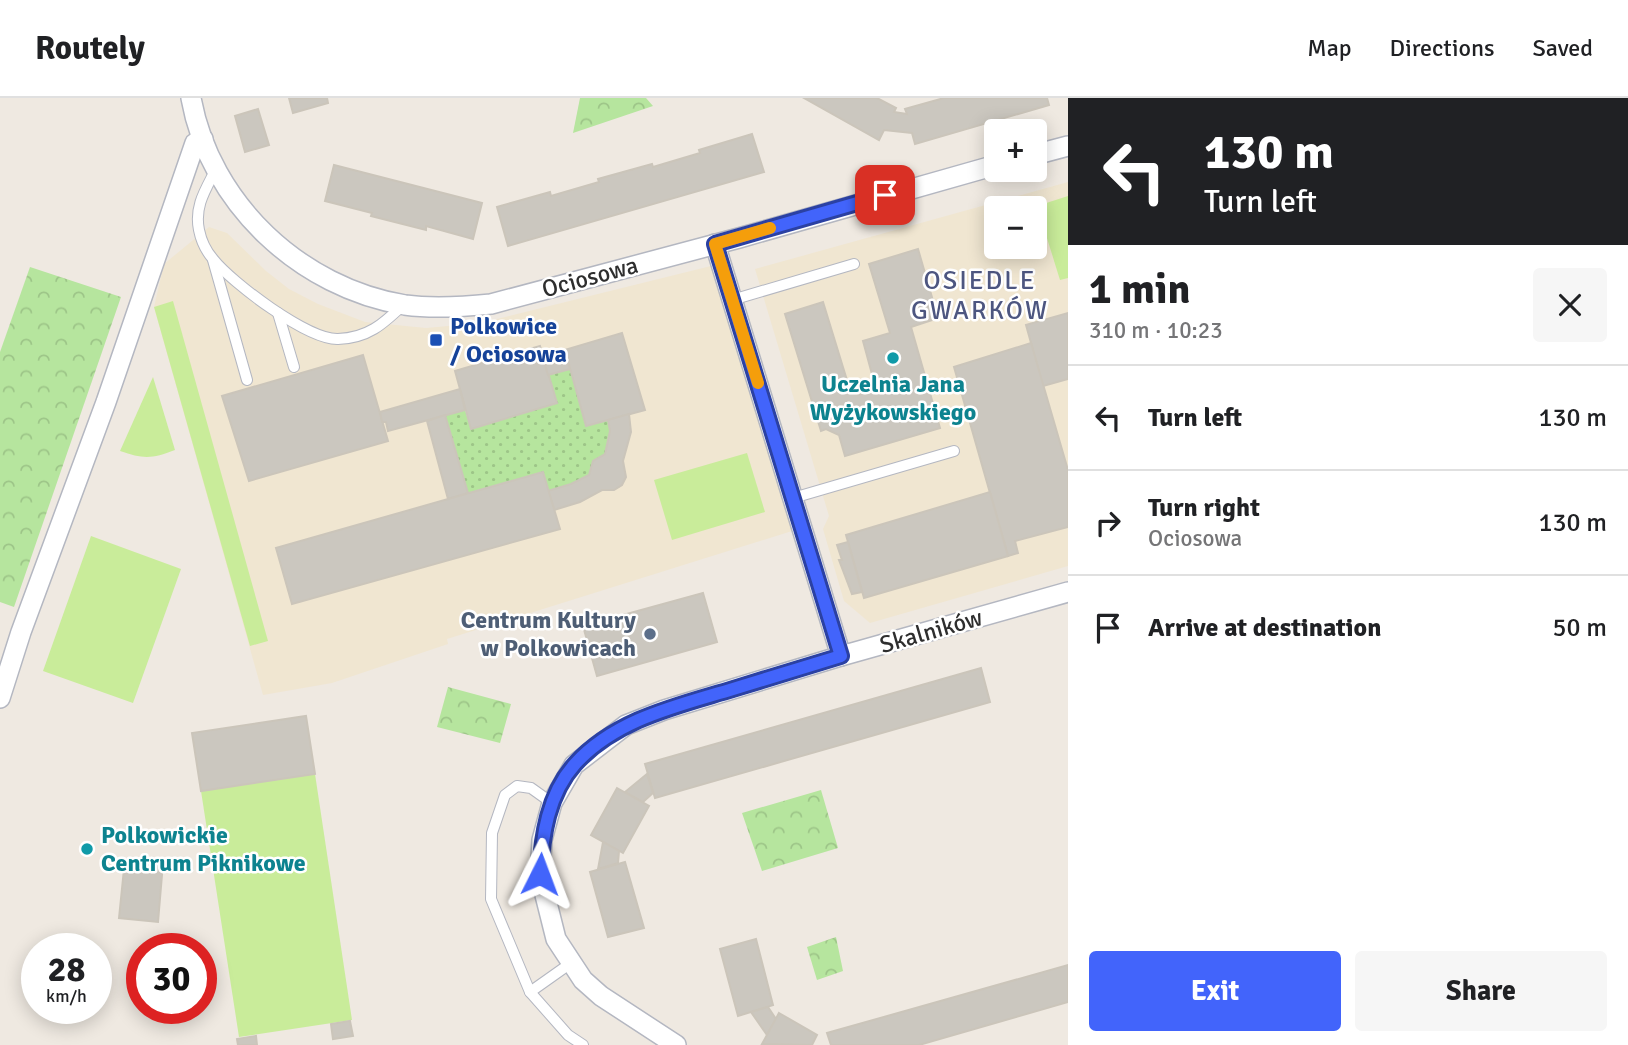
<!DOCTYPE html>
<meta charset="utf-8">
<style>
:root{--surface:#fff;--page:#f6f6f6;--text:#202124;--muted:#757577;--line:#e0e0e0;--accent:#4264fb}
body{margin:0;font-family:Signika,sans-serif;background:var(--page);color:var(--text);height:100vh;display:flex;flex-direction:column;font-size:26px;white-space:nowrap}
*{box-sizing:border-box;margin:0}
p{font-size:23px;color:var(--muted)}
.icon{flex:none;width:38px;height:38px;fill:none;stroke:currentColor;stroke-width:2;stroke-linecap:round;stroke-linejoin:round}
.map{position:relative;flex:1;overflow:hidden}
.panel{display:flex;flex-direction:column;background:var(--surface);width:560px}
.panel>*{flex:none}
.guide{background:#202124;color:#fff;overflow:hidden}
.tools{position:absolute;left:984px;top:21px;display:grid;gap:14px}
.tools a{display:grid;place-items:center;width:63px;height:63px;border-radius:7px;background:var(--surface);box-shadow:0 4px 18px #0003;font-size:35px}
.speed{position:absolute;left:21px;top:835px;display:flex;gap:14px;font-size:35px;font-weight:700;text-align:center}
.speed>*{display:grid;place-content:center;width:91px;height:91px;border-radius:50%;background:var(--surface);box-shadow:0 4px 18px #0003;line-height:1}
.speed small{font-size:18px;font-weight:400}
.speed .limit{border:10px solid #d22;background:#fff;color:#111}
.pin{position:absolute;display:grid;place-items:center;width:60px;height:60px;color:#fff;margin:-30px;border-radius:14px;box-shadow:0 4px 10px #0006}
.me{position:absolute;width:77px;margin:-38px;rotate:3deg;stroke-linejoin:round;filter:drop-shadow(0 0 5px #0008)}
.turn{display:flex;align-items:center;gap:24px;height:147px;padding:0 21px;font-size:32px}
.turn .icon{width:91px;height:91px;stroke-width:2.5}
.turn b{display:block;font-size:49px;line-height:60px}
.round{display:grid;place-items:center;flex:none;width:74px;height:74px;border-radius:7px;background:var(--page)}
.summary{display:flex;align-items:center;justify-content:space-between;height:119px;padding:0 21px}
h1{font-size:42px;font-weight:700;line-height:52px}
.primary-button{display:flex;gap:14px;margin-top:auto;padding:14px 21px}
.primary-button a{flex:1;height:80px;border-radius:7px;background:var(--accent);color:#fff;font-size:28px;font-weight:700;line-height:80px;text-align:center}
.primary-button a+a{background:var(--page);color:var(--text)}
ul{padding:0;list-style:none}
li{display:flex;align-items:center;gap:21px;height:105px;padding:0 21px;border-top:2px solid var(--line)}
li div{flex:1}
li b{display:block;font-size:26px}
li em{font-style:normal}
header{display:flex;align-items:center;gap:42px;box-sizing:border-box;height:98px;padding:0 35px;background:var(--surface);border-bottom:2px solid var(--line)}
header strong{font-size:33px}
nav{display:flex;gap:38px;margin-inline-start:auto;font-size:24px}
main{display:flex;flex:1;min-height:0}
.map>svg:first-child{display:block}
.education{fill:#f0e6d1;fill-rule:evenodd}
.grass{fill:url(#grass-dots)}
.park{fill:url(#park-crowns)}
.pitch{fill:#c9ec9a}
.building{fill:#cbc7bf;stroke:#cbc5ba;stroke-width:2}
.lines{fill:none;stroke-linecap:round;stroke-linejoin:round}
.lane-casing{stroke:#b4b7c1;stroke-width:12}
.street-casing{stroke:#b4b7c1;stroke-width:22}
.lane{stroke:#fff;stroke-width:10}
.street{stroke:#fff;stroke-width:19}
.route-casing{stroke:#2b41a3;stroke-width:18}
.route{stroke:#4264fb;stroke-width:12}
.slow{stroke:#f59e0b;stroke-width:12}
.transit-dot{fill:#1a4fb4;stroke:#fff;stroke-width:2.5}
.culture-dot{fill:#0f9aa8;stroke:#fff;stroke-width:2.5}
.service-dot{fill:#5c6f8a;stroke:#fff;stroke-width:2.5}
.labels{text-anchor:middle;stroke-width:5;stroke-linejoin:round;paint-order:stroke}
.street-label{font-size:24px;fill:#2e2e2e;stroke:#fff}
.transit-label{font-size:24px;font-weight:bold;fill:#164399;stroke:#fff;text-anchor:start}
.culture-label{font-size:24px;font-weight:bold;fill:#0d838f;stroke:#fff}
.service-label{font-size:24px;font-weight:bold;fill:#4e5e75;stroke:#fff;text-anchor:end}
.neighbourhood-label{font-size:26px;letter-spacing:2px;fill:#4d5680;stroke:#fff}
</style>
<header>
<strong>Routely</strong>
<nav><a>Map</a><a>Directions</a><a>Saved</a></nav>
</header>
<main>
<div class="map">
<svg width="1068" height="947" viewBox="0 0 1068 947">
<defs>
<pattern id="grass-dots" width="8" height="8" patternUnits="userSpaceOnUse" patternTransform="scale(1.75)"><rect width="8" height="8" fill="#b6e59e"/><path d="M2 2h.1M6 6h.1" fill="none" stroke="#9dc588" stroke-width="1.8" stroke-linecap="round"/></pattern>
<pattern id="park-crowns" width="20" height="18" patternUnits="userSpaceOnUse" patternTransform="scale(1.75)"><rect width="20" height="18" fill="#b6e59e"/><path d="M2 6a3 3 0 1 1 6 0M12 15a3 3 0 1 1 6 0" fill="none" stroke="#9dc588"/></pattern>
</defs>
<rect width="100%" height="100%" fill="#efe9e1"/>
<g class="education">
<path d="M1068,84V468L870,525L844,503L823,431L829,418L755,171ZM996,110H1034V149H996Z"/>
<polygon points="209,129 227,135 266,173 289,191 318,206 365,224 426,230 481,225 711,168 792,433 447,541 448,546 332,585 263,597 154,209 164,166"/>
</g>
<polygon class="grass" points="570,271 586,328 608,322 610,333 605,356 593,363 589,377 571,386 548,393 542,374 468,395 445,317 465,312 471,331 556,305 548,277"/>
<g class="park">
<polygon points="580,0 646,0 653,8 573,35"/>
<polygon points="30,169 121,199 14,509 0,504 0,254"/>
<polygon points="448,589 511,606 500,645 437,629"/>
<polygon points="821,692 838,750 762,773 742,715"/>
<polygon points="836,839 843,873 817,882 807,849"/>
</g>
<g class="pitch">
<polygon points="1068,98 1068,180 1060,182 1037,108"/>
<polygon points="173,203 268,543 250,548 154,209"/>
<path d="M153,279L175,352C152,361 143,361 120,353Z"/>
<polygon points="747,355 765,414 672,442 654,382"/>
<polygon points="91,438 181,471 133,605 43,573"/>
<polygon points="315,676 352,922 239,939 201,693"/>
</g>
<g class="building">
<polygon points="289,0 327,0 328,5 293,15"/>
<polygon points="804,0 877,0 896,10 894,14 907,16 905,11 944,0 1047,0 1049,7 915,46 912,35 884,32 879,42"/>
<polygon points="258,11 269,47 245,54 235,18"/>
<polygon points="752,36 764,74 508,148 497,109 550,94 551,98 599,84 598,81 652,66 653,69 700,55 699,52"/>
<polygon points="334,67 482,105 473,141 426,128 426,132 371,118 372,115 325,103"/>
<polygon points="918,151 938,220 911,229 940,330 845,358 839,337 826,331 821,333 785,216 823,204 850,292 858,297 876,291 863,243 890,235 869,166"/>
<polygon points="1068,215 1068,281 1043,288 1026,227"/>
<polygon points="622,235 645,312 586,328 565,252"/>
<polygon points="1031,245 1068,372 1068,429 1015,443 1018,455 1008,458 954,269"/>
<polygon points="540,248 557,305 471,331 455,273"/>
<polygon points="363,257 388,343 249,383 222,298"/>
<polygon points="567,261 570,271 548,277 545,267"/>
<polygon points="460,291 465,312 388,333 386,324 382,324 380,314"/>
<polygon points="629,316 631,334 623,363 626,379 622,387 614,392 602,392 580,404 554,412 548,393 571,386 589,377 593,363 605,356 610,333 608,322"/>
<polygon points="445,317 468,395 448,401 427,323"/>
<polygon points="543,374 560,431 292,506 276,450"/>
<polygon points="990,394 1008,458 864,500 846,437"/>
<polygon points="848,444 862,494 852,496 839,462 842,462 837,447"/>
<polygon points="703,495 717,544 597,578 583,528"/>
<polygon points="981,570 990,604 655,700 645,666"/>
<polygon points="306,618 315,676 201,693 192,635"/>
<polygon points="647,676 653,695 643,704 625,694"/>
<polygon points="617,690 649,708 623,755 591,737"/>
<polygon points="603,744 619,753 618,765 598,771"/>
<polygon points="125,761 163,765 158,824 119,820"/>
<polygon points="625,764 644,830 608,839 590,774"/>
<polygon points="756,841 773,907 738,918 720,851"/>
<polygon points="1068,867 1068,904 919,947 831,947 827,935"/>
<polygon points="768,909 776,921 767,937 751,914"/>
<polygon points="779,915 817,937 812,947 762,946"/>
<polygon points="350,923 353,938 333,941 331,926"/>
<polygon points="256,938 257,947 238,947 237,941"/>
</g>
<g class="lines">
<defs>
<g id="lane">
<path d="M216,71C206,91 194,108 199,132C201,142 206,153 213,161C232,185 308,242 338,241C368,240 383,226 403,207"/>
<polyline points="213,162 247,282"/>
<polyline points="732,202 854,166"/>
<polyline points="278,215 294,269"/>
<polyline points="793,400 954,353"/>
<polyline points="552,705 531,690 517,688 505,697 492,735 491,801 530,894 568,937 583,947"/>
<polyline points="530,894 571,865"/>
</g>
<g id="street">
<path d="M191,0C210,106 301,190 405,207C434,211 462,209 491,206L739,140L996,67"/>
<polyline points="1034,57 1068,48"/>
<polyline points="715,146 841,558"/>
<polyline points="0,600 21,534 106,304 195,45 203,41"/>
<polyline points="676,947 601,898 583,882 556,841 540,777 542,742 552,705 574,667 626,627 664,612 841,558 1068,494"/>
</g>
</defs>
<use href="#lane" class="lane-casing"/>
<use href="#street" class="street-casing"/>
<use href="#lane" class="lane"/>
<use href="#street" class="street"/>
</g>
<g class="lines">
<defs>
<path id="route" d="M540,776C542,738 548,696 575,666C616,621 677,608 733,591C769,580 805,569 841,558L715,146L885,97"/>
</defs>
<use href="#route" class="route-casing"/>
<use href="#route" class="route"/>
<polyline class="slow" points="758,285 715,146 770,130"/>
</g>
<rect class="transit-dot" x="429" y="235" width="14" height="14" rx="3.5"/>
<g class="culture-dot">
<circle cx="893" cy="260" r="7"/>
<circle cx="87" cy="751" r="7"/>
</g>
<circle class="service-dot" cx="650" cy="536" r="7"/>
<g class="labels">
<g class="street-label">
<text transform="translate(590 179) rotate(-15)" y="8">Ociosowa</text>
<text transform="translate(931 533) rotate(-16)" y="8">Skalników</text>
</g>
<g class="transit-label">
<text x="450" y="236">Polkowice<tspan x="450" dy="28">/ Ociosowa</tspan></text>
</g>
<g class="culture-label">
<text x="893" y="294">Uczelnia Jana<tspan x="893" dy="28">Wyżykowskiego</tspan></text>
<text x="101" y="745" text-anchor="start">Polkowickie<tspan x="101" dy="28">Centrum Piknikowe</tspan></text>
</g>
<g class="service-label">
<text x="636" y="530">Centrum Kultury<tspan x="636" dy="28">w Polkowicach</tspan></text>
</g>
<g class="neighbourhood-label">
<text x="980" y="191">OSIEDLE<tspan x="980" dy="30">GWARKÓW</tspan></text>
</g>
</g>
</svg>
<div class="tools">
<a>+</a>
<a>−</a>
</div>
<div class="speed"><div>28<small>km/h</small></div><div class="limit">30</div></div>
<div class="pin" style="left:885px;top:97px;background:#d93025"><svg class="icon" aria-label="arrive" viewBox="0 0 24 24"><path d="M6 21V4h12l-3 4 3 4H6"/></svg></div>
<svg class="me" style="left:540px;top:776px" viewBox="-20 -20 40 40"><path d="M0-17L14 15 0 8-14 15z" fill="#4264fb" stroke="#fff" stroke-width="4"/></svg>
</div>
<section class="panel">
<div class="guide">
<div class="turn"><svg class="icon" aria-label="left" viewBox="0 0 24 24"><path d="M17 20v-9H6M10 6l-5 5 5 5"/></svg><div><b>130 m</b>Turn left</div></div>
</div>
<div class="summary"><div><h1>1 min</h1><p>310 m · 10:23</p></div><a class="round"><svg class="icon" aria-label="close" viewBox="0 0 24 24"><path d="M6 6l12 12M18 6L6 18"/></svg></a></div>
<ul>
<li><svg class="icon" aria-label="left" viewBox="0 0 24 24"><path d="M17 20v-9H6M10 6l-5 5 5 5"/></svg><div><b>Turn left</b></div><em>130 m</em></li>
<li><svg class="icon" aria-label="right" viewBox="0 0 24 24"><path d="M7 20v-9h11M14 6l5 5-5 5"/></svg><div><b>Turn right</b><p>Ociosowa</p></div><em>130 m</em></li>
<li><svg class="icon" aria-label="arrive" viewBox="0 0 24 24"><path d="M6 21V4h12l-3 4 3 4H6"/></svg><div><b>Arrive at destination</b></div><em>50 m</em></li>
</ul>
<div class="primary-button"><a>Exit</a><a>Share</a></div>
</section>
</main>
